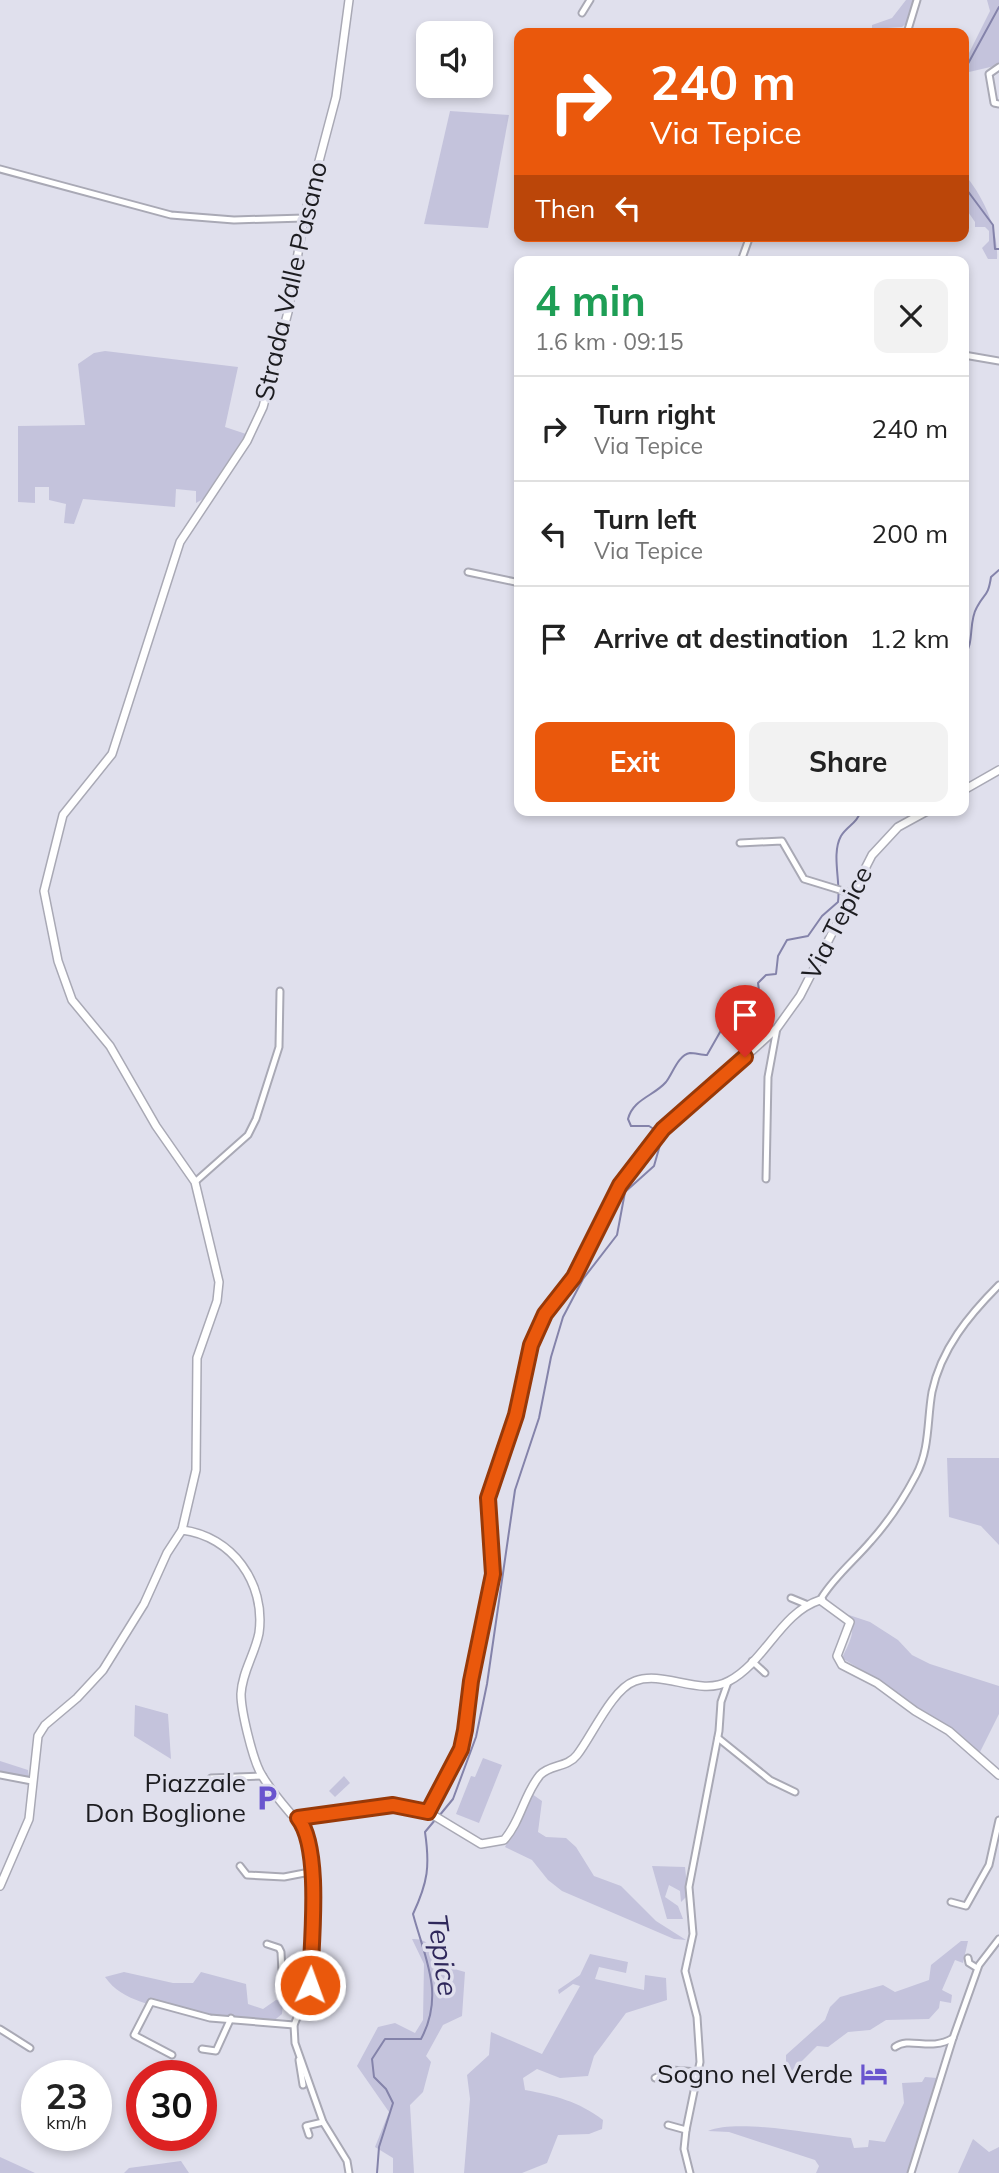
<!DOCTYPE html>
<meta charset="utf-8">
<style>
:root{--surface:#fff;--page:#f2f2f2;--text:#222;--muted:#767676;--line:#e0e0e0;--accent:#ea580c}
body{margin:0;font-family:Mulish,sans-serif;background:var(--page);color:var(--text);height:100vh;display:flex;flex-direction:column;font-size:26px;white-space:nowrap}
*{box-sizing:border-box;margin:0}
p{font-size:23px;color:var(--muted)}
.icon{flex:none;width:38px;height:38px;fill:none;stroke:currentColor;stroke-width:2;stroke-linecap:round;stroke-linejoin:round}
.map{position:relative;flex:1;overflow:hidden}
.drawer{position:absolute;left:514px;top:256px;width:455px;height:560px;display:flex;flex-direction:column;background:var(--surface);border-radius:14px;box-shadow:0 4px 10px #0003}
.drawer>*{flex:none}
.hud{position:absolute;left:514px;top:28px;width:455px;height:214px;border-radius:14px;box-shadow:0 4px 10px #0003;background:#ea580c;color:#fff;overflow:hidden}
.controls{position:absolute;left:416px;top:21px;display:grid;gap:14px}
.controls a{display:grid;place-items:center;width:77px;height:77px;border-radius:14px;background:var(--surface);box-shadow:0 4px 10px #0003;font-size:35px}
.speed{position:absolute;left:21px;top:2060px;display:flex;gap:14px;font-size:35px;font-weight:700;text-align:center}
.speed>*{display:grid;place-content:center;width:91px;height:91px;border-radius:50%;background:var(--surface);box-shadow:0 4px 10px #0003;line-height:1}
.speed small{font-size:18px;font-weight:400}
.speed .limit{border:10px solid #d22;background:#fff;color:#111}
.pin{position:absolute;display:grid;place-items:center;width:60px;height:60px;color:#fff;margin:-72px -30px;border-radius:50% 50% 50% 0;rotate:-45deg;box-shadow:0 0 7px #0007}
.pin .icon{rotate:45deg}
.me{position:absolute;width:77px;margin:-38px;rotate:2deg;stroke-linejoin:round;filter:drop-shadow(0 0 5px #0008)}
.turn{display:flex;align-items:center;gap:24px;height:147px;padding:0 21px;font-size:32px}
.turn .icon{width:91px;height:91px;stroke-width:2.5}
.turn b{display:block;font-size:49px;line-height:60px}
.then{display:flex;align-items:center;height:66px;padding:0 21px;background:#0003;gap:14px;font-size:26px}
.round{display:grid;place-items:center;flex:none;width:74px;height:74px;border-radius:14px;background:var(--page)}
.summary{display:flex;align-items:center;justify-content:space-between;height:119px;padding:0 21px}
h1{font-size:42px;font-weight:700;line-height:52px;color:#1e9e55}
.cta{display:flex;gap:14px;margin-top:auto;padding:14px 21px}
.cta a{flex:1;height:80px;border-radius:14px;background:var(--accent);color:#fff;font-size:28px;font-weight:700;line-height:80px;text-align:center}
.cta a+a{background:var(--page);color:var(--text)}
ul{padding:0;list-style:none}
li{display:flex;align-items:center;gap:21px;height:105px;padding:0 21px;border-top:2px solid var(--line)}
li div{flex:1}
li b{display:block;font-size:26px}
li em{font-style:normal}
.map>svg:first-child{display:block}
.green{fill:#c4c3dc}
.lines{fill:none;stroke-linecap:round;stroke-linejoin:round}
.stream{stroke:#8483aa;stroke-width:2}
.minor-casing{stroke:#a9a9b5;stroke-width:9}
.tertiary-casing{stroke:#a9a9b5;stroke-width:10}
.minor{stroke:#fff;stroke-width:5}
.tertiary{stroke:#fff;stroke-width:7}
.route-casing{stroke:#983908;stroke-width:18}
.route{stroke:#ea580c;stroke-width:12}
.labels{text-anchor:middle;stroke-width:7;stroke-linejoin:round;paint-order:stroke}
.street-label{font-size:26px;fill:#1c1c20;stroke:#e0e0ed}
.poi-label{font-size:26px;fill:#1c1c20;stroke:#e0e0ed;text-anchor:end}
.water-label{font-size:28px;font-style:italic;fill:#2f285b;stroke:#e0e0ed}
</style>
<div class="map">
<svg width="999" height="2173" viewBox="0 0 999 2173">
<rect width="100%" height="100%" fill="#e0e0ed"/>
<g class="green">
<polygon points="906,0 915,0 910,20 902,27 872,29 872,25 892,18"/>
<polygon points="987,0 999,0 999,65 969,72 965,79 964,98 964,63 990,11"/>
<polygon points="450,111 509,115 488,228 424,224"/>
<path d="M964,174C983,195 999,231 997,259H988L982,248L989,241V231L985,227H975V222L964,206Z"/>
<polygon points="105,351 238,367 225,427 246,434 203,499 196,503 196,491 176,489 175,507 83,499 74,524 64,523 66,504 49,500 49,487 35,487 35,503 18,502 18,426 85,425 78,364 94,353"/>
<polygon points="947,1458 999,1458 999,1545 981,1526 949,1517"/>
<path d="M849,1615L870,1622L898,1640L912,1655L930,1664L999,1686V1714L979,1754L889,1687L842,1658C849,1644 857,1630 849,1615Z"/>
<polygon points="135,1705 168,1714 171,1759 134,1736"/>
<polygon points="483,1758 502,1765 479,1823 456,1814 471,1776 475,1777"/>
<polygon points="0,1761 28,1770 29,1779 0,1773"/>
<polygon points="344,1776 350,1783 335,1797 329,1791"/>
<polygon points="532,1794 542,1801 538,1832 546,1837 566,1838 576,1847 594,1876 621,1886 656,1921 686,1940 674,1939 562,1891 548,1880 532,1860 505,1847"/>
<polygon points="652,1866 685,1867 688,1895 681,1902 680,1891 669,1885 665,1897 678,1906 683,1919 667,1919"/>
<path d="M412,1939C430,1938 432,1950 437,1964L465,1972L462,2016L443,2025L426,2056L431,2062L423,2092L410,2105L414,2173H393V2158L375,2147L389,2112L357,2066L378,2027L395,2023L415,2033L423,2020L424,1964Z"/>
<polygon points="961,1941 968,1941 963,1963 955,1960 942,1990 952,1995 951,2003 940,2001 939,2008 929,2019 886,2020 870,2030 848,2032 828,2047 817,2046 786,2077 786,2055 825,2020 830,2007 840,1997 883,1985 895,1992 929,1980 931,1965"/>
<path d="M590,1954L628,1962L626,1973L599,1967L595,1979L644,1990L645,1975L666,1978L667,2000L626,2013L594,2056L588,2076L560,2078L537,2069L523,2078L525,2090C556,2096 578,2101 603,2120L602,2129L589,2134L558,2135L547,2163L522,2173H464L470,2099L467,2075L489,2055L491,2032L542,2054L580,1986L573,1984L559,1994L558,1990L580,1975Z"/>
<path d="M124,1972L173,1983H193L201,1972L246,1984L248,2004L263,2009L276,2000L283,2001L282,2014L271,2023L190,2011L182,2014C155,2004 123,2003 105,1977Z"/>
<path d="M925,2077L937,2078L909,2173H816L819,2166L815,2160L729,2132L708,2131C738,2118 816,2135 851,2138L854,2148L868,2147L869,2140L885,2142L904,2103L902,2083L922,2082Z"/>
<polygon points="973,2139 989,2152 999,2147 999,2173 958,2173"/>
<polygon points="0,2157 35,2173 0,2173"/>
<polygon points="181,2161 189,2173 124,2173 129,2168"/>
</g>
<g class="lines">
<g class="stream">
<polyline points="964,71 999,7"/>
<polyline points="964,186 993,225 995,249 999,249"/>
<path d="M964,657C975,642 968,622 977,607C985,592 988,597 991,577L999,570"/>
<path d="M660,1133L649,1126H631L628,1119C633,1099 654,1096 666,1082C673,1073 678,1055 690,1053C695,1053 702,1055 707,1055L736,1004L742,1003L747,1008L755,1007L760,998L758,983L766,975L776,974L778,956L787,940L808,936L822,916L838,902C841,882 831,854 841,836C848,825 857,824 861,810"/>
<polyline points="439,1816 453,1799 476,1737 487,1684 515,1490 539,1418 551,1357 563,1317 583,1279 617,1235 625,1192 654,1166 662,1138"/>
<path d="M377,2173L379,2147L393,2103L386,2089L374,2077L372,2059L385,2039H421C445,1994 425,1959 413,1914C428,1882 430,1866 425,1832L435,1820"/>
</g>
<defs>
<g id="minor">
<polyline points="582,13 590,0"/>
<polyline points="907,33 917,0"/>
<polyline points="999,67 989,74 994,103 999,104"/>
<polyline points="0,169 171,215 234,220 304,218"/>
<polyline points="741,261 750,236"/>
<polyline points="964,355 999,361"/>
<polyline points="468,572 520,583"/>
<polyline points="740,843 782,841 804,879 853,894"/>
<polyline points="766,1179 768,1077 777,1028"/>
<polyline points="195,1182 248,1135 256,1119 279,1047 280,991"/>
<polyline points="791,1598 808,1605"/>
<path d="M823,1601L822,1597C836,1575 854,1561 871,1541C888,1522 904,1498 916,1475C930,1449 927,1420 932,1392C941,1349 969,1315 999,1285"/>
<polyline points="752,1661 765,1673"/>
<polyline points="718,1738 770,1780 795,1792"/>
<polyline points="0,1775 32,1781"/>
<polyline points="211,1778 263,1776"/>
<polyline points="298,1818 306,1835 315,1871 310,1985 294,2025 295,2043 323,2122 347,2161 349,2173"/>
<polyline points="240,1866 247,1875 284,1877 315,1871"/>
<polyline points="951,1902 966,1906 989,1865 999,1820"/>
<polyline points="267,1944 279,1948 281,1952 283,1994 291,2002 304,2004"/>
<polyline points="968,1958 969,1963 977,1968"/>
<polyline points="0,2029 30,2048"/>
<path d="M895,2047C910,2036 930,2052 953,2038L979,1965L999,1939"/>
<polyline points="202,2049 216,2051 231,2018"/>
<polyline points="172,2055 134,2035 151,2002 210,2018 294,2025"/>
<polyline points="299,2060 303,2085"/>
<polyline points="655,2078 671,2070 698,2072"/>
<polyline points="668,2125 686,2130"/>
<polyline points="309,2135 306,2126 323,2122"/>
<polyline points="690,2173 684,2149 686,2130 700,2062 697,2017 685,1971 693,1934 689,1887 719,1731 721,1702 728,1682"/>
<polyline points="911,2173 953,2038"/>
</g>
<g id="tertiary">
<polyline points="964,790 999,770"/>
<path d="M182,1530C232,1536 266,1583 259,1633C255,1654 242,1672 241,1694C241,1711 252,1756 260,1772C268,1787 280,1801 291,1814L298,1818L393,1805L414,1808L428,1812L481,1844L504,1840C521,1821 524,1794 540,1775C550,1764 567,1768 577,1755C592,1736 612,1689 635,1681C664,1670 700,1697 729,1681C766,1661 780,1613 820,1600L850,1622L837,1656L842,1665L877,1683L915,1711L949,1731L999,1775"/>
<polyline points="428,1812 463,1740 471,1680 493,1574 488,1498 516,1415 531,1345 545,1314 574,1277 620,1185 656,1138 777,1028 800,996 872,855 898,827 929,810"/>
<polyline points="0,1886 29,1819 38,1736 45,1725 77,1698 103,1670 144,1604 167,1553 182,1530 196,1470 197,1358 217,1301 219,1282 195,1182 156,1126 110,1046 72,1000 58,961 44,891 63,815 112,754 180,542 247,441 263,407 288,312 304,218 336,97 349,0"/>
</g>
</defs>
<use href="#minor" class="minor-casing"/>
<use href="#tertiary" class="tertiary-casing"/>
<use href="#minor" class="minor"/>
<use href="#tertiary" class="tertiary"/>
</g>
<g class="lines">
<defs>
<path id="route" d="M310,1985C311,1945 322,1848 298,1818L393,1805L428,1812L461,1749L465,1730L471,1681L493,1574L488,1498L516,1415L531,1345L545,1314L574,1277L620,1185L663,1129L745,1057"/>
</defs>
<use href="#route" class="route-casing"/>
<use href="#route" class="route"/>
</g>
<defs>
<symbol id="parking-bare" viewBox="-9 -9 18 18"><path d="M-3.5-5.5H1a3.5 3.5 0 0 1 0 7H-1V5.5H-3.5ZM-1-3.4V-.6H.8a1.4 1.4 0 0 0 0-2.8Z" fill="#6955ce" stroke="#e0e0ed" stroke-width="2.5" paint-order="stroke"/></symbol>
<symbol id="hotel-bare" viewBox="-9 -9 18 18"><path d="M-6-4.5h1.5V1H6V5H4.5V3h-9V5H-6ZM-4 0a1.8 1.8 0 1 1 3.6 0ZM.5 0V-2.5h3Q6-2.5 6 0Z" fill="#6955ce" stroke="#e0e0ed" stroke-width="2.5" paint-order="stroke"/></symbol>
</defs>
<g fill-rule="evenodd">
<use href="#parking-bare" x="248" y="1779" width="38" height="38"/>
<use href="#hotel-bare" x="855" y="2055" width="38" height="38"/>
</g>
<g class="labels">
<g class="street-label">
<text transform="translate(291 281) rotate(-77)" y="9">Strada Valle Pasano</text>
<text transform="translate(837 923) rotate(-63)" y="9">Via Tepice</text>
</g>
<g class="poi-label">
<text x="246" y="1792">Piazzale<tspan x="246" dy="30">Don Boglione</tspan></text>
<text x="853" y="2083">Sogno nel Verde</text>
</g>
<g class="water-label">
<text transform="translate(443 1955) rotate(82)" y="10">Tepice</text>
</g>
</g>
</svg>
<div class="controls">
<a><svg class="icon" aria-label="sound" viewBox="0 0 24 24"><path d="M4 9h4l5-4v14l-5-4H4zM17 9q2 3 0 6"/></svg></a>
</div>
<div class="speed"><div>23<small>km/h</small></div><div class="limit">30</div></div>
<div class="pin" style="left:745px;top:1057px;background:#d93025"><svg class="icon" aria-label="arrive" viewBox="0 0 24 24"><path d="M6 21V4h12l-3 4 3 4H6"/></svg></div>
<svg class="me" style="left:310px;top:1985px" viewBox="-20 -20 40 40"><circle r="17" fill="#ea580c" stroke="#fff" stroke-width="3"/><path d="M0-11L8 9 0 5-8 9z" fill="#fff"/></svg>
<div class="hud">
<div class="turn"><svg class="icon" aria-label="right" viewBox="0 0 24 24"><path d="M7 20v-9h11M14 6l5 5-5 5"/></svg><div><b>240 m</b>Via Tepice</div></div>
<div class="then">Then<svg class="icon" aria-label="left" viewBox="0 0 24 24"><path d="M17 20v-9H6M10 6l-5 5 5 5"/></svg></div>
</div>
<section class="drawer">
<div class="summary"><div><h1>4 min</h1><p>1.6 km · 09:15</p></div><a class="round"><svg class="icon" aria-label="close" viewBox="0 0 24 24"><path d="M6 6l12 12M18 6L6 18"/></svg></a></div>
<ul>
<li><svg class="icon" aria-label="right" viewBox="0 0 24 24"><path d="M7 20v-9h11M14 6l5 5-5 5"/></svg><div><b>Turn right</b><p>Via Tepice</p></div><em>240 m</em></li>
<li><svg class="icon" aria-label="left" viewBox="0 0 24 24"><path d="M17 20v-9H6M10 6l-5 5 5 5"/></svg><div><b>Turn left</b><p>Via Tepice</p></div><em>200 m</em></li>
<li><svg class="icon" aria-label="arrive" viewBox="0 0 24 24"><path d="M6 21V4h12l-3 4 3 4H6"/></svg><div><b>Arrive at destination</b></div><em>1.2 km</em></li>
</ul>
<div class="cta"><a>Exit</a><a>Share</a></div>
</section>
</div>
